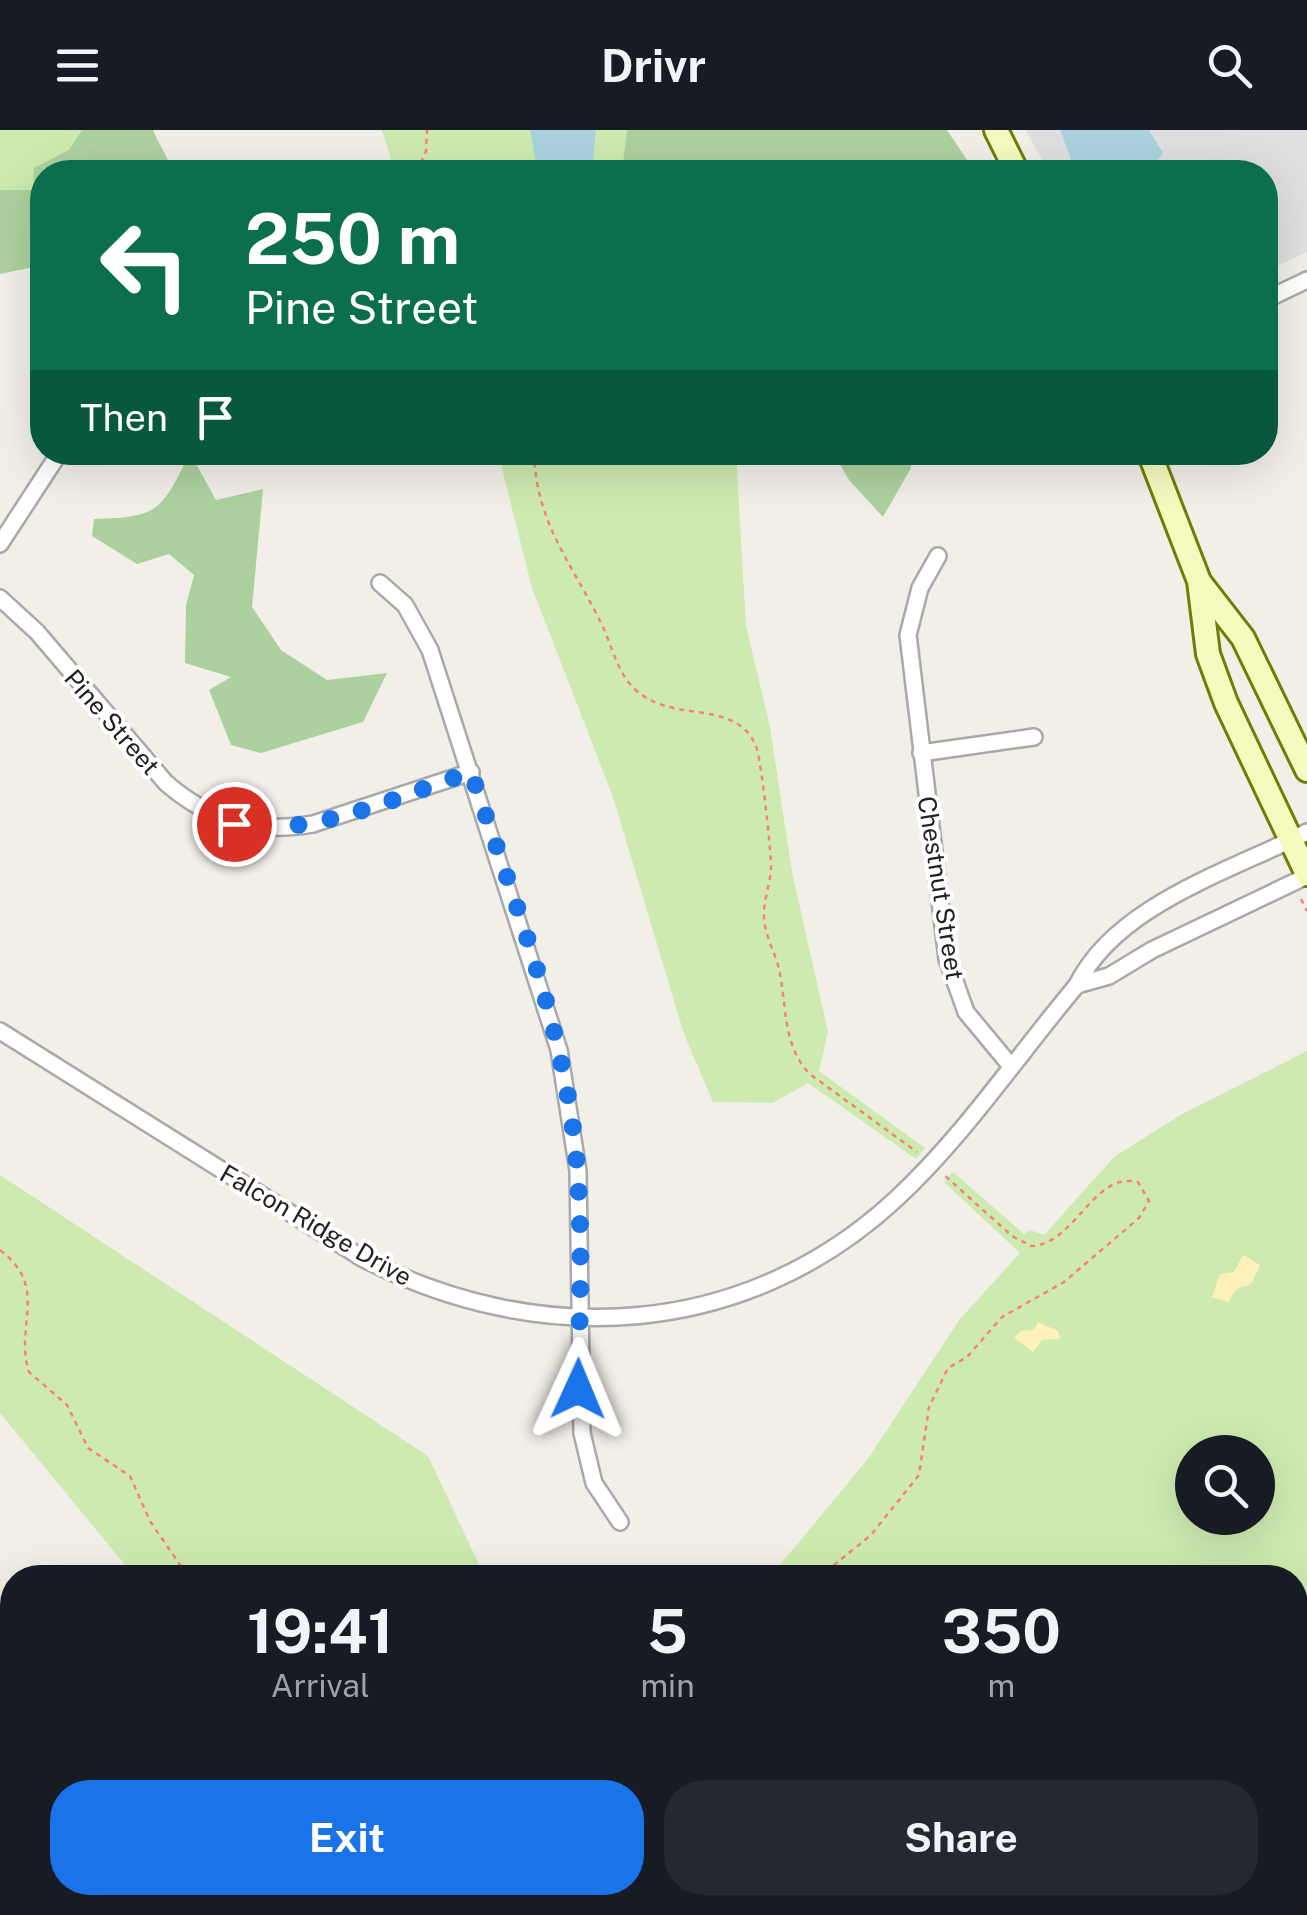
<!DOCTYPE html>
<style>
:root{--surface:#171b24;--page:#242831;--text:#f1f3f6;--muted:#9ea1a6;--accent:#1a73e8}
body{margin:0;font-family:"Public Sans",sans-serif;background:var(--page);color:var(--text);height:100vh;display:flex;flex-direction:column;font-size:38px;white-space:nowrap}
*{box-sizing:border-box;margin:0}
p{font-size:32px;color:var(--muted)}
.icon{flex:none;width:55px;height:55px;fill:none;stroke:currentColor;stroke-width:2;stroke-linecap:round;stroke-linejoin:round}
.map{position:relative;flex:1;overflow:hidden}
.side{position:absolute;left:0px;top:1435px;width:1308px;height:350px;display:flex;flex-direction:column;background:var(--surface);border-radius:40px 40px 0 0;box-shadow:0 10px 40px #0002}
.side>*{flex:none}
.guide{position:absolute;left:30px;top:30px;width:1248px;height:305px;border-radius:40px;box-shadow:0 10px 40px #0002;background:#0b6e4f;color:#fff;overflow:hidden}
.tools{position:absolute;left:1175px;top:1305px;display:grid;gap:20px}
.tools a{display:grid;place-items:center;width:100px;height:100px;border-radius:50%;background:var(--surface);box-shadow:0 10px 40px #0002;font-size:50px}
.pin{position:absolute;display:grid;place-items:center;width:85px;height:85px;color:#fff;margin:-42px;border:5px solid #fff;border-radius:50%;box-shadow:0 2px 10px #0007}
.me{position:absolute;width:110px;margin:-55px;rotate:1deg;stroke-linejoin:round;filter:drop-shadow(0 0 8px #0008)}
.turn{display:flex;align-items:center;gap:35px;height:210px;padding:0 50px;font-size:45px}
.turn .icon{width:130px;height:130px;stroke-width:2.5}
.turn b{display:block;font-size:70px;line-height:85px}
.then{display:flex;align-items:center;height:95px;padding:0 50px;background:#0003;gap:20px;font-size:38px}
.eta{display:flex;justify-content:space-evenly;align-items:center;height:170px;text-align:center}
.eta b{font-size:60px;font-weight:700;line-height:70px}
.primary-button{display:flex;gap:20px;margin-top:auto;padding:20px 50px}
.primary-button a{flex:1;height:115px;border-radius:40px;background:var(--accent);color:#fff;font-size:40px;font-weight:700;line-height:115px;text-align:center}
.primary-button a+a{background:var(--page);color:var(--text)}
header{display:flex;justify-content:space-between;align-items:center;height:130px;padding:0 50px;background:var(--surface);font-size:45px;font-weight:700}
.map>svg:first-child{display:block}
.residential{fill:#e0dfdf}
.grass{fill:#cdebb0;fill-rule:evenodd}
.forest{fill:#add19e}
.sand{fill:#fff1ba}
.water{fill:#aad3df}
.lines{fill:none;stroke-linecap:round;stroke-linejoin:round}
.minor-casing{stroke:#a9a9a9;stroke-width:20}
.secondary-casing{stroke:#707d05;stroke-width:28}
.path{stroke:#fa8072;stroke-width:2.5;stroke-dasharray:5 5;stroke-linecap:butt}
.minor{stroke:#fff;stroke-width:15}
.secondary{stroke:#f7fabf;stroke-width:22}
.route{stroke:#1a73e8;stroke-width:18;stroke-dasharray:0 32.4}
.labels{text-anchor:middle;stroke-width:8;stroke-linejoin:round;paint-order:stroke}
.street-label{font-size:25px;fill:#222;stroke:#fff}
</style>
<header><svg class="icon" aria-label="menu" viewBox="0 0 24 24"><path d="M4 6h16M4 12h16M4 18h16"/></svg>Drivr<svg class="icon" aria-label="search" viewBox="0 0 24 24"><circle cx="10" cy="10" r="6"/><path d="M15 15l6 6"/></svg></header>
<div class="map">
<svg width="1307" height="1785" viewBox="0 0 1307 1785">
<rect width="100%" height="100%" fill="#f2efe9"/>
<polygon class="residential" points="1026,0 1307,0 1307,122 1265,142 1265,42 1048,42"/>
<g class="grass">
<polygon points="0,0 115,0 42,42 0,124"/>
<polygon points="382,0 932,0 951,42 395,42"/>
<polygon points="498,323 736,323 746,496 770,597 792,742 828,902 819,941 925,1018 916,1029 808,953 773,973 713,972 684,904 613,667 532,458"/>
<path d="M1307,921V1785H400L391,1773L1295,1772V1448L770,1447L867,1330L960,1189L1020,1123L944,1052L953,1042L1024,1104L1030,1100L1044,1105L1114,1027L1182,984ZM1192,1322H1258V1388H1192Z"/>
<polygon points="0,1045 428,1326 485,1447 135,1447 0,1283"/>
</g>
<g class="forest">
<path d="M82,0H153C159,16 168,25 172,42H42V145L34,137L0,144V60H33L34,38L69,20Z"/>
<polygon points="627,0 947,0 975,42 622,42"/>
<path d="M190,323L216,370L263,359L252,477L281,520L327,550L387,543L363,592L261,623L231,615L209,560L231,547L185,533L186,475L194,445L169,424L137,434L92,406L94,389C161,387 161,380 190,323Z"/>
<polygon points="833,323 909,323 911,338 883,387 849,350"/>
</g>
<g class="sand">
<polygon points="1243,1125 1260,1135 1251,1154 1237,1159 1228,1172 1212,1167 1220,1144 1234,1142"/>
<polygon points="1038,1192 1058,1201 1060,1209 1042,1210 1033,1222 1014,1208 1020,1201 1034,1200"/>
</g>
<g class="water">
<polygon points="530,0 596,0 592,42 538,42"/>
<polygon points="1060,0 1149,0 1163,23 1148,42 1076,42"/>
</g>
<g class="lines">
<defs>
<g id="minor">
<polyline points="1265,170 1307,150"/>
<polyline points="0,414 60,322"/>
<polyline points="938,426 920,458 908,505 947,829 966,882 1010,935"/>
<polyline points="380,453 405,475 430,520 559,920 578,1041 582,1303 594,1353 620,1392"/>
<path d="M0,468L37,502L166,653C210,691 255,704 313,694L471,642"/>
<polyline points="921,623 1034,607"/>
<polyline points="1077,855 1109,846 1152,820 1307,746"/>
<path d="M0,901L362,1128C540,1220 745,1209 896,1069C964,1006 1018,925 1077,855C1116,775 1231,741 1307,702"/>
<polyline points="0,1484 12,1497"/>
<polyline points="0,1709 12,1697"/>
<polyline points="228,1772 237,1785"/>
</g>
<g id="secondary">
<polyline points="996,0 1017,42"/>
<polyline points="1149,322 1199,451 1208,524 1226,573 1307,744"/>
<polyline points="1201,454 1243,508 1307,640"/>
</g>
</defs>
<use href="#minor" class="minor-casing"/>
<use href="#secondary" class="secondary-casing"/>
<g class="path">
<polyline points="417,42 426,21 427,0"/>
<path d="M534,322C536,392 570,431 599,489C612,513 616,544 638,562C677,594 735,568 756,616C761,628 771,719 771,736C771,753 763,770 764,788C765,805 775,823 779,839C787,875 782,917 811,945L917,1022"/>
<polyline points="1301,769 1307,781"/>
<path d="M0,1120C50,1158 14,1196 29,1242L67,1275L88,1318L130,1346L150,1391L189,1448"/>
<path d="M818,1448L871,1405L919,1345L929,1277L948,1238L967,1227L1002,1187L1064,1152L1139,1088L1149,1071L1138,1052C1093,1041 1075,1115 1031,1116L1012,1106L942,1043"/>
<polyline points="427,1772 436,1785"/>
<polyline points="621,1772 629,1785"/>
<polyline points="532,1785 569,1772"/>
</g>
<use href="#minor" class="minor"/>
<use href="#secondary" class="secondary"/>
</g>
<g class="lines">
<path class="route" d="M234,694C315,708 395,667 471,642C508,752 551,863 570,978C585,1071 580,1166 578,1259"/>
</g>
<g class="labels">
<g class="street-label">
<text transform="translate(112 592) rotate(49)" y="9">Pine Street</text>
<text transform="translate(941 758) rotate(81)" y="9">Chestnut Street</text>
<text transform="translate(316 1095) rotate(30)" y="9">Falcon Ridge Drive</text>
</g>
</g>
</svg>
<div class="tools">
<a><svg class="icon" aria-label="search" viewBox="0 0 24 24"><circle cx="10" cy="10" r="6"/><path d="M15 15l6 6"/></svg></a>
</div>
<div class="pin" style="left:234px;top:694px;background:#d93025"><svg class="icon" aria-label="arrive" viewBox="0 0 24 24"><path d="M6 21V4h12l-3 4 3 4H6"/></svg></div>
<svg class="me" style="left:578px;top:1259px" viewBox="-20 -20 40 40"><path d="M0-17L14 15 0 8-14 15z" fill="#1a73e8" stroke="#fff" stroke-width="4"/></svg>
<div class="guide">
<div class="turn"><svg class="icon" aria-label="left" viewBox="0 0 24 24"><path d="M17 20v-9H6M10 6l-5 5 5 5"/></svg><div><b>250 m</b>Pine Street</div></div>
<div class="then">Then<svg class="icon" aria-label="arrive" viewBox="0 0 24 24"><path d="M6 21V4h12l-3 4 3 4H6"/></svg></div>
</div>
<section class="side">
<div class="eta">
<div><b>19:41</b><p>Arrival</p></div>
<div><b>5</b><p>min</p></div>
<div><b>350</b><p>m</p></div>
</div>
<div class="primary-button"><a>Exit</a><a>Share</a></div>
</section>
</div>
